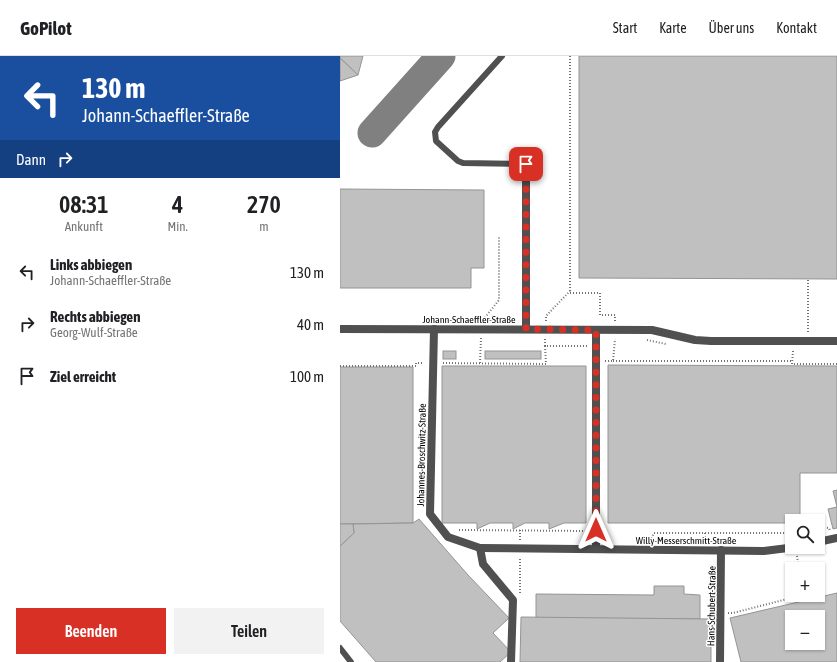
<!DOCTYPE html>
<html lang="de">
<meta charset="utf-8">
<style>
:root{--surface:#fff;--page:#f2f2f2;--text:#202124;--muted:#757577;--line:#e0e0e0;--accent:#d93025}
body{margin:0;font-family:"Asap Condensed",sans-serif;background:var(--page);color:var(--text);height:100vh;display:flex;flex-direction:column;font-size:15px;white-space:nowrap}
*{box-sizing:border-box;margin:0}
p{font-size:13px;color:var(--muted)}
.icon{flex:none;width:22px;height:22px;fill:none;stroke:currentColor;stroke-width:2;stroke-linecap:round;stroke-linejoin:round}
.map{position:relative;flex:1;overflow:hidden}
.side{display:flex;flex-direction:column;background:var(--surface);width:340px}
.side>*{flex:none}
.guide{background:#1a4fa0;color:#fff;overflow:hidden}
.buttons{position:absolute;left:445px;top:458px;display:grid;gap:8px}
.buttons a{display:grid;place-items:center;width:40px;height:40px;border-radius:0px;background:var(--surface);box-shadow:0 1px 3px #0004;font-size:20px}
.pin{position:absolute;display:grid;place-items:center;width:34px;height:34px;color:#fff;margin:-17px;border-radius:8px;box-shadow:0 2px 6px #0006}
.me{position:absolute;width:44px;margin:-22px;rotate:0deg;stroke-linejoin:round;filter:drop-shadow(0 0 3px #0008)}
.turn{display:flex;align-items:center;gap:14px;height:84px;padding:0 16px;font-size:18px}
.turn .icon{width:52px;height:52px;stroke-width:2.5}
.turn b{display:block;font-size:28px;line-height:34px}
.then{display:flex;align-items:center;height:38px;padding:0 16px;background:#0003;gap:8px;font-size:15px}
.eta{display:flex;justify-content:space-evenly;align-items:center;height:68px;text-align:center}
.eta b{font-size:24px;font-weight:600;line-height:28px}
.cta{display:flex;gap:8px;margin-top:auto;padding:8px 16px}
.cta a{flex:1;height:46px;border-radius:0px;background:var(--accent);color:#fff;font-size:16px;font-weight:600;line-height:46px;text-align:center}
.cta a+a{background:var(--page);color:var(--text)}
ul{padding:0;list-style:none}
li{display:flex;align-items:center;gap:12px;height:52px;padding:0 16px}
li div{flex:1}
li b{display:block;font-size:15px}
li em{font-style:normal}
header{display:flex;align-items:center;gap:24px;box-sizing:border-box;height:56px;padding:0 20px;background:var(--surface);border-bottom:1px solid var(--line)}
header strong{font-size:19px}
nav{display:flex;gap:22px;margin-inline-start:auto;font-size:14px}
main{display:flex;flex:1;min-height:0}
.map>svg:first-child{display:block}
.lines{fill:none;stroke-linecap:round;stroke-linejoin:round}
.taxiway{stroke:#808080;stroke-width:29}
.building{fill:#c0c0c0;stroke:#949494;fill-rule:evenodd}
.path{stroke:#727272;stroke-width:2;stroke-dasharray:1 2;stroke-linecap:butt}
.service{stroke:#505050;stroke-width:6}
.minor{stroke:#505050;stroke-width:8}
.route{stroke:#d93025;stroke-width:7;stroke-dasharray:0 12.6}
.labels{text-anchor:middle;stroke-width:3;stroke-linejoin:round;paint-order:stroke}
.street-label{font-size:10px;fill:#000;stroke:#fff}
</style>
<header>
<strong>GoPilot</strong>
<nav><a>Start</a><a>Karte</a><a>Über uns</a><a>Kontakt</a></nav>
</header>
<main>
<section class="side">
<div class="guide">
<div class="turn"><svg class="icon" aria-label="left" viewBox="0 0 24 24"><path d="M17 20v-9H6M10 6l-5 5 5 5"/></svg><div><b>130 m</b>Johann-Schaeffler-Straße</div></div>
<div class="then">Dann<svg class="icon" aria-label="right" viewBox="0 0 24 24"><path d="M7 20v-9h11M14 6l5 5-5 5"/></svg></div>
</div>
<div class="eta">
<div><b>08:31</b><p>Ankunft</p></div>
<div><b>4</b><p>Min.</p></div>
<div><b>270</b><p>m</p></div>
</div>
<ul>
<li><svg class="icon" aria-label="left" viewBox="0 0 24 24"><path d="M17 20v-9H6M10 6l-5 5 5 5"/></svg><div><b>Links abbiegen</b><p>Johann-Schaeffler-Straße</p></div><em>130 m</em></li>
<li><svg class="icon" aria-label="right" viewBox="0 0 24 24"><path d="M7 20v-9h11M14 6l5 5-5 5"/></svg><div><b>Rechts abbiegen</b><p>Georg-Wulf-Straße</p></div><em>40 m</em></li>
<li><svg class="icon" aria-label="arrive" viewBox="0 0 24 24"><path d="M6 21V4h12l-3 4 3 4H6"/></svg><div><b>Ziel erreicht</b></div><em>100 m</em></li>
</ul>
<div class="cta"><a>Beenden</a><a>Teilen</a></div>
</section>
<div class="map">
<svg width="497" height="606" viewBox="0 0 497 606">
<rect width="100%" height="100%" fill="#fff"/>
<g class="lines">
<polyline class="taxiway" points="32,77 101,0"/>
</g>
<g class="building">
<polygon points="0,0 23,0 18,19 0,2"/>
<polygon points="239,0 497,0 497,223 239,222"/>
<polygon points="0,2 18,19 0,25"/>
<polygon points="0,133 144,134 144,212 131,212 131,232 0,232"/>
<rect x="103" y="295" width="13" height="8"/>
<rect x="145" y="295" width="56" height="8"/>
<polygon points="268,309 497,310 497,417 460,417 460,465 452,465 452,467 268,467"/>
<polygon points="102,310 246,310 246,467 224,467 209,473 209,467 185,467 173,473 173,467 150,467 137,473 137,467 102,467"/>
<polygon points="0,311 73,311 73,467 0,468"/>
<polygon points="497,434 497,472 493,473 488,453 497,451 493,435"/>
<polygon points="79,463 128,519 169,562 153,577 171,596 160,606 36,606 0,565 0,490 14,477 13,468 73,467"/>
<polygon points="0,468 13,468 14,477 0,490"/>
<polygon points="314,530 344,530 344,538 360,539 360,563 196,562 196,538 314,539"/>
<path d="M497,537V606H401L390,562ZM452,561H478V587H452Z"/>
<polygon points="181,561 371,563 371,606 180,606"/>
</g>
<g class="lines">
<g class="path">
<polyline points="230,0 230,237 260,237 260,259 275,259 275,265"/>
<polyline points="143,264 159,244 159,180"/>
<polyline points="206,265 206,260 230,235"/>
<polyline points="468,276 468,223"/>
<polyline points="307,284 326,288"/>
<polyline points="205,290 205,282"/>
<polyline points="453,295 452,308 497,308"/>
<polyline points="265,305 273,305 275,283"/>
<polyline points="273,305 452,305"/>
<polyline points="103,307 206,308 205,290 247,290"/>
<polyline points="140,307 141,282"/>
<polyline points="0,310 76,310 76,307 84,307"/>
<polyline points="452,470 452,473"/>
<polyline points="478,471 489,472 490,475"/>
<polyline points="119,474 247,475"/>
<polyline points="180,474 180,485"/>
<polyline points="365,477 365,486"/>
<polyline points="310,485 314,477 452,477"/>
<polyline points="457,500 459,513"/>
<polyline points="180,537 180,501"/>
<polyline points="388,557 393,557 463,539"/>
</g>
<g class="service">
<polyline points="162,0 98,71 95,76 96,85 118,105 123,107 186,108"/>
<polyline points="0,592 11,606"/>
</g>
<g class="minor">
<polyline points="0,273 312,274 355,284 371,285 497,285"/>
<polyline points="94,273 90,458 108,481 140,492 143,508 173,544 171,606"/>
<polyline points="186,273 186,108"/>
<polyline points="478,486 497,482"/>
<polyline points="140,492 424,495 456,491"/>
<polyline points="256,493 256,274"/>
<polyline points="380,606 381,494"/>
</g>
</g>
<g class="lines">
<polyline class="route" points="186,108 186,273 256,274 256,474"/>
</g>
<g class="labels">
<g class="street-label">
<text x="129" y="267">Johann-Schaeffler-Straße</text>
<text transform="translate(81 399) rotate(-89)" y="4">Johannes-Broschwitz-Straße</text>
<text x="346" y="488">Willy-Messerschmitt-Straße</text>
<text transform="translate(371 550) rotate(-89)" y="4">Hans-Schubert-Straße</text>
</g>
</g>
</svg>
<div class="buttons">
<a><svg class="icon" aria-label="search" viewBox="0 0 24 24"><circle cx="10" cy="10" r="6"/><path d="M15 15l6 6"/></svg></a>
<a>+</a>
<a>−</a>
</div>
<div class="pin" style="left:186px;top:108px;background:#d93025"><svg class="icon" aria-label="arrive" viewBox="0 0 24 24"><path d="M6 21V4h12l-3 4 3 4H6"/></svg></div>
<svg class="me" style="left:256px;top:474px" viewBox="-20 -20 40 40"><path d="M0-17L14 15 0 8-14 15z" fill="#d93025" stroke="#fff" stroke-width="4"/></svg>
</div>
</main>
